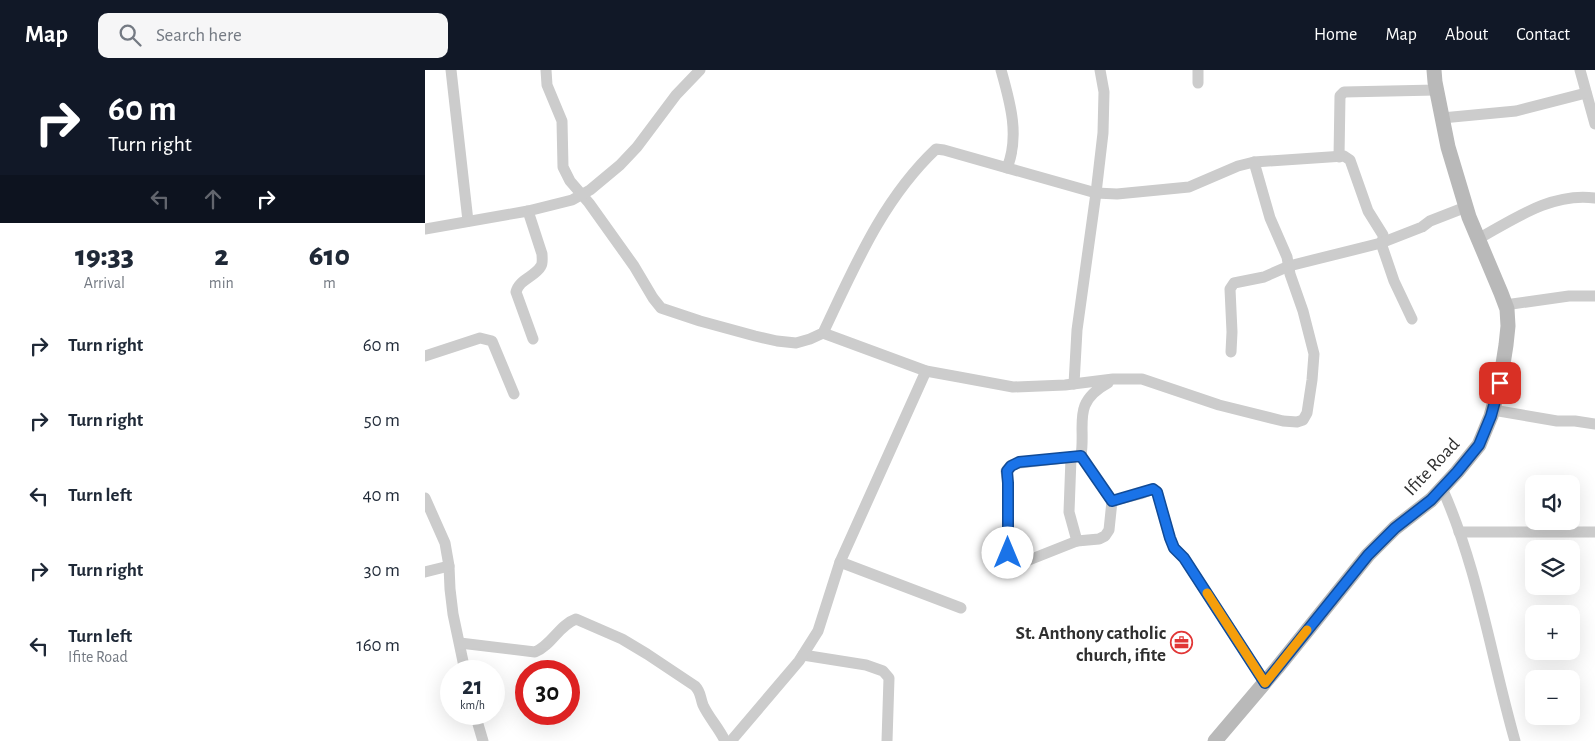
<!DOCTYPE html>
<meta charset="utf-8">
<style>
:root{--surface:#fff;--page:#f6f6f7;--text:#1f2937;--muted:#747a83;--accent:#111827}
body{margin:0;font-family:"Alegreya Sans",sans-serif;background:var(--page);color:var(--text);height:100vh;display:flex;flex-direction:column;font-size:19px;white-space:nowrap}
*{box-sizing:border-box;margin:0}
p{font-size:16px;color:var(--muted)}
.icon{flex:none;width:28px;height:28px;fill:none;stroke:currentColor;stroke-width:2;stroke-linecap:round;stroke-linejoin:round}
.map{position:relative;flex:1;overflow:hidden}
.details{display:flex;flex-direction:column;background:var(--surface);width:425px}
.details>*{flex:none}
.hud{background:#111827;color:#fff;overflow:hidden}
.tools{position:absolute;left:1100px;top:405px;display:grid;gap:10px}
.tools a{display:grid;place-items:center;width:55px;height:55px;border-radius:10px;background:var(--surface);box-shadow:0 5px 20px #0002;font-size:25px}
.speed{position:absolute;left:15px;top:590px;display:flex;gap:10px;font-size:25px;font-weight:700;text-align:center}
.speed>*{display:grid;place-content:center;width:65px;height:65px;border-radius:50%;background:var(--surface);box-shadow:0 5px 20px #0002;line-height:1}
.speed small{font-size:12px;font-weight:400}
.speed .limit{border:8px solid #d22;background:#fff;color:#111}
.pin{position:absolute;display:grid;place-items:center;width:42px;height:42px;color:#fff;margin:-21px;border-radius:10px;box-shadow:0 2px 8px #0006}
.me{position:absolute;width:55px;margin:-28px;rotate:0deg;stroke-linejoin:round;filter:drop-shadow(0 0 4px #0008)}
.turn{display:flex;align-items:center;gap:18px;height:105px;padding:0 25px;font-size:22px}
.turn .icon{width:65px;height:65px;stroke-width:2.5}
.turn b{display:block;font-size:35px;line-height:42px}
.lanes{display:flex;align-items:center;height:48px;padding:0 25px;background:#0003;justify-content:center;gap:25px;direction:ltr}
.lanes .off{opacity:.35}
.eta{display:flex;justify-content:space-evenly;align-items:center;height:85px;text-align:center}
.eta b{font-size:30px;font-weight:800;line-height:35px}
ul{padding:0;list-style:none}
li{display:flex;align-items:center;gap:15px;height:75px;padding:0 25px}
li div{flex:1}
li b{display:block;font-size:19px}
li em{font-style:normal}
header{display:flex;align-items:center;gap:30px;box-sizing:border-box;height:70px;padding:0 25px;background:var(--accent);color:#fff}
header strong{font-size:24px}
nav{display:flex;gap:28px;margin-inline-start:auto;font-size:18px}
.search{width:350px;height:45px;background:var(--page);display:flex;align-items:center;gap:12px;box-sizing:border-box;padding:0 18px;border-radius:10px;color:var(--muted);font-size:19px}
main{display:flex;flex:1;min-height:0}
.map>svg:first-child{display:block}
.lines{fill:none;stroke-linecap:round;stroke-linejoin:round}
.street{stroke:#ccc;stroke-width:11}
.secondary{stroke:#b9b9b9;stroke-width:15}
.route-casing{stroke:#114b97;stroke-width:12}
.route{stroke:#1a73e8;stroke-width:9}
.slow{stroke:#f59e0b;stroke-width:9}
.labels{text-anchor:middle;stroke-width:5;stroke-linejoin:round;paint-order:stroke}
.street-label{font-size:19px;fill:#2f2f2f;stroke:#fff}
.poi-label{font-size:19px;font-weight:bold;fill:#2f2f2f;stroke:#fff;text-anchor:end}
</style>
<header>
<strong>Map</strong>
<div class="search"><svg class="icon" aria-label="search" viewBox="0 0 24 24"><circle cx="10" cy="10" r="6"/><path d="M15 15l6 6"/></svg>Search here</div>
<nav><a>Home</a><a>Map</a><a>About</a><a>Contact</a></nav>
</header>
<main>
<section class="details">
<div class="hud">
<div class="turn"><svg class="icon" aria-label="right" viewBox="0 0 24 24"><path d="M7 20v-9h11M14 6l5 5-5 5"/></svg><div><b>60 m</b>Turn right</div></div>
<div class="lanes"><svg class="icon off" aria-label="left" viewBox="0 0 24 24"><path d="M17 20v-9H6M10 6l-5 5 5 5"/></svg><svg class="icon off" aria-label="ahead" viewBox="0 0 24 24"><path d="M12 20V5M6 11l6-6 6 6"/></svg><svg class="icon" aria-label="right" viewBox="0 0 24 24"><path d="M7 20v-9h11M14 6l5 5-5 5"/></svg></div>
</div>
<div class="eta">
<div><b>19:33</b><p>Arrival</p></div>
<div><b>2</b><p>min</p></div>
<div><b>610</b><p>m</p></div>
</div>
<ul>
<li><svg class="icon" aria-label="right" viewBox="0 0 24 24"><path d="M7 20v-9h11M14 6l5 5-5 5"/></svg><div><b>Turn right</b></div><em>60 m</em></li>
<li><svg class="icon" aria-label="right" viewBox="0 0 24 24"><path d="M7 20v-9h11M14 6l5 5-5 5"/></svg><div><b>Turn right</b></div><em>50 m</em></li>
<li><svg class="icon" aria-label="left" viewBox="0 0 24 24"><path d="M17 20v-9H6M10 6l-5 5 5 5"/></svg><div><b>Turn left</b></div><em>40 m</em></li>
<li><svg class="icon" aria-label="right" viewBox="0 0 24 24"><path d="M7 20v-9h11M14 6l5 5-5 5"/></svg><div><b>Turn right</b></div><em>30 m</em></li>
<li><svg class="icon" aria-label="left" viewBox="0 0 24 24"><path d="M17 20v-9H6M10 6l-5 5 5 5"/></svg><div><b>Turn left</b><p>Ifite Road</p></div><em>160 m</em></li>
</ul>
</section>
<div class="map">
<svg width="1170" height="671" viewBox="0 0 1170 671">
<rect width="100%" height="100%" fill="#fff"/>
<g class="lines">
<g class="street">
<polyline points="26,0 43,151"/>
<path d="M121,0L122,15L137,51L138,97L145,111L164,133L209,196L228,228L236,238L275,251L330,266L352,271L371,273L385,269L398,263C429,198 457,130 511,79L519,80L671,123L692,124L764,117L813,96L829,92L919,86L925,90L943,141L958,165V169L956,173L969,211L987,249"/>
<path d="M576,0C585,32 595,66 582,98"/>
<polyline points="1155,0 1170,54"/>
<polyline points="773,13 773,0"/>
<polyline points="1017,48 1091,41 1161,23"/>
<polyline points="914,87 915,26 919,22 1011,20"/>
<path d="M103,141L117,184C117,187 118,193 116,196C110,207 94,209 91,222L108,269"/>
<polyline points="0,159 103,141 147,130 165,120 195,95 212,77 251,25 275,0"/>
<path d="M1053,169C1089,149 1127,122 1170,128"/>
<polyline points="1080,235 1144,226 1170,226"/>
<polyline points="398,263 501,301 534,307 588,317 640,315 688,309 717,309 794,335 858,351 872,352 878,350 882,343 887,310 889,284 878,241 865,204 862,187 845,148 829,92"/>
<polyline points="806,282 807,262 805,219 809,213 839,207 864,196 956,173 997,157 1005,151 1041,137"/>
<polyline points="0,286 55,268 67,271 89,324"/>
<polyline points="649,314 652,260 671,123 678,63 679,22 675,0"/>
<polyline points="1068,340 1132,351 1150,351 1170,354"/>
<polyline points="656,386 687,431"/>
<polyline points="646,388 644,442 652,471"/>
<path d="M1017,418C1053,498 1066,587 1090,671"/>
<polyline points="0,428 20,473 24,496 25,519 28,544 40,601"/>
<polyline points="1034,462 1170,462"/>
<path d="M583,483V413L581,401L586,395L595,393L656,386C661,354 646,333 683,313"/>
<polyline points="415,492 536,538"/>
<polyline points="599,492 652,471 674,469 680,466 684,460 687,431 715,424 728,419 732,422 745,468 749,478 759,488 840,613"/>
<polyline points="0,502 24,496"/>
<path d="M35,573L110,582C127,575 134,555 151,549L197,569L222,584L270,616C276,622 275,627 278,635C284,648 294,658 300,671"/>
<polyline points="378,585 441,595 458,601 464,608 462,671"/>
<polyline points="50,644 58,671"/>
<polyline points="306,671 374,591 393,561 415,492 501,301"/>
</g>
<polyline class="secondary" points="790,671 852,598 943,485 970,458 1006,430 1032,402 1054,375 1066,346 1075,313 1081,275 1083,256 1082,239 1076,223 1044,147 1023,77 1010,12 1009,0"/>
</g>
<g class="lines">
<defs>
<polyline id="route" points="583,483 583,413 582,401 586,396 594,392 656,386 687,431 728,419 732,422 745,468 749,478 759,488 840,613 943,485 970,458 1006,430 1032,402 1054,375 1066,346 1075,313"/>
</defs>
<use href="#route" class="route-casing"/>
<use href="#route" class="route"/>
<polyline class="slow" points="782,523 840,613 882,560"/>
</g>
<defs>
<symbol id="office-ring" viewBox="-11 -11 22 22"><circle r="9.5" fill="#fff" stroke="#e13636" stroke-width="1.5"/><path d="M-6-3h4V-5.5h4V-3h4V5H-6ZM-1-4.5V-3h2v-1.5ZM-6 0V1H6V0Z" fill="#e13636"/></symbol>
</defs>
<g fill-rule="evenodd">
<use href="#office-ring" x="744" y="560" width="25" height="25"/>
</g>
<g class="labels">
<g class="street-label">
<text transform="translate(1006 396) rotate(-47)" y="7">Ifite Road</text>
</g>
<g class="poi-label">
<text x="741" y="569">St. Anthony catholic<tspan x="741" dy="22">church, ifite</tspan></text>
</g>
</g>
</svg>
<div class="tools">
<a><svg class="icon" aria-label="sound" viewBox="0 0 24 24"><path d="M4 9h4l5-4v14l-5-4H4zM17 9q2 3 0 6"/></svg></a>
<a><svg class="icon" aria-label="layers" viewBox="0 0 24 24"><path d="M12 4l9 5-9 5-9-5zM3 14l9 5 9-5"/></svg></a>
<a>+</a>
<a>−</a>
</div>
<div class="speed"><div>21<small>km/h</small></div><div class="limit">30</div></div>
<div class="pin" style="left:1075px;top:313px;background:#d93025"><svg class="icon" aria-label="arrive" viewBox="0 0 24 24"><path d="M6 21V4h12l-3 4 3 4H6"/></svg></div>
<svg class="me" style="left:583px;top:483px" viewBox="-20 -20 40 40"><circle r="19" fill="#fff"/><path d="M0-13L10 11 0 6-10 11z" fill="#1a73e8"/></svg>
</div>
</main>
